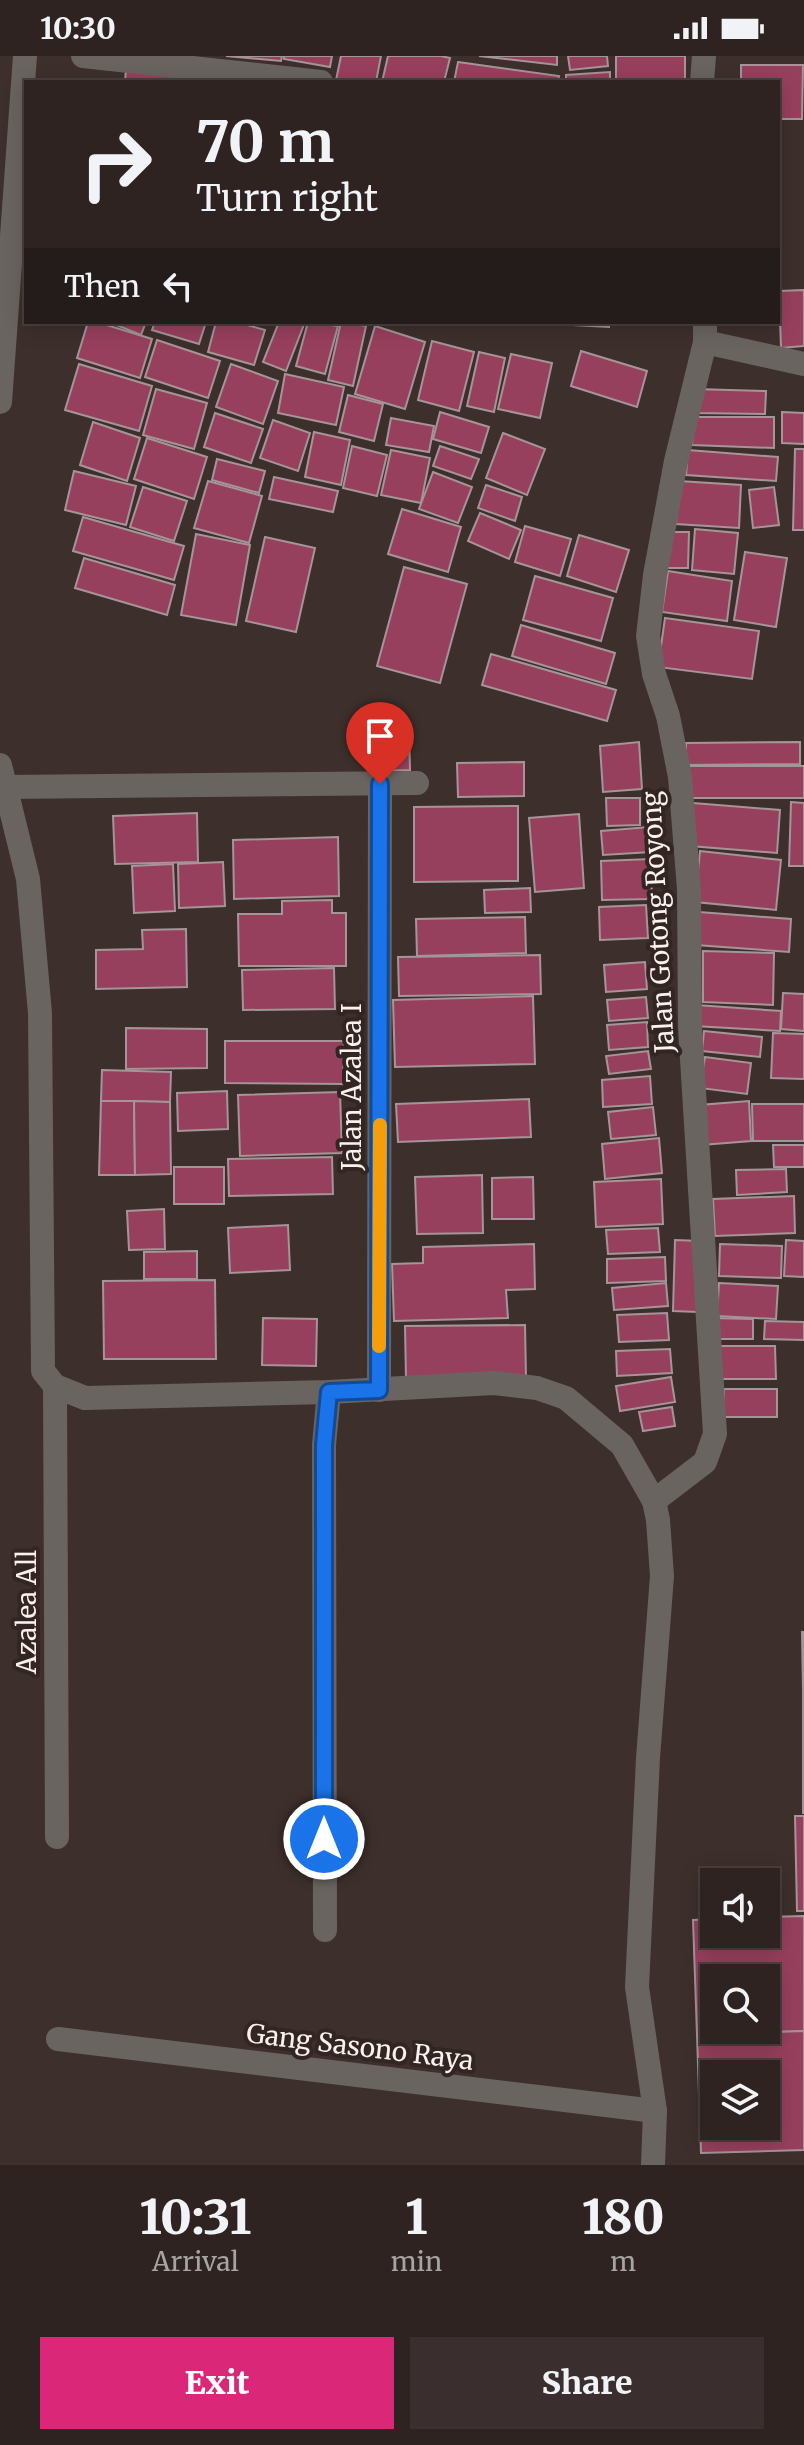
<!DOCTYPE html>
<style>
:root{--surface:#2e2321;--page:#3a2f2e;--text:#f1f3f6;--muted:#a7a4a5;--line:#49403f;--accent:#db2777}
body{margin:0;font-family:Merriweather,serif;background:var(--page);color:var(--text);height:100vh;display:flex;flex-direction:column;font-size:30px;white-space:nowrap}
*{box-sizing:border-box;margin:0}
p{font-size:26px;color:var(--muted)}
.icon{flex:none;width:44px;height:44px;fill:none;stroke:currentColor;stroke-width:2;stroke-linecap:round;stroke-linejoin:round}
.map{position:relative;height:2109px;overflow:hidden}
.panel{display:flex;flex-direction:column;background:var(--surface);flex:1}
.panel>*{flex:none}
.guide{position:absolute;left:24px;top:24px;width:756px;height:244px;border-radius:0px;box-shadow:0 4px 20px #0003,0 0 0 2px var(--line);background:#2e2321;color:var(--text);overflow:hidden}
.tools{position:absolute;left:700px;top:1812px;display:grid;gap:16px}
.tools a{display:grid;place-items:center;width:80px;height:80px;border-radius:0px;background:var(--surface);box-shadow:0 4px 20px #0003,0 0 0 2px var(--line);font-size:40px}
.pin{position:absolute;display:grid;place-items:center;width:68px;height:68px;color:#fff;margin:-82px -34px;border-radius:50% 50% 50% 0;rotate:-45deg;box-shadow:0 0 8px #0007}
.pin .icon{rotate:45deg}
.me{position:absolute;width:88px;margin:-44px;rotate:0deg;stroke-linejoin:round;filter:drop-shadow(0 0 6px #0008)}
.turn{display:flex;align-items:center;gap:28px;height:168px;padding:0 40px;font-size:36px}
.turn .icon{width:104px;height:104px;stroke-width:2.5}
.turn b{display:block;font-size:56px;line-height:68px}
.then{display:flex;align-items:center;height:76px;padding:0 40px;background:#0003;gap:16px;font-size:30px}
.eta{display:flex;justify-content:space-evenly;align-items:center;height:136px;text-align:center}
.eta b{font-size:48px;font-weight:800;line-height:56px}
.cta{display:flex;gap:16px;margin-top:auto;padding:16px 40px}
.cta a{flex:1;height:92px;border-radius:0px;background:var(--accent);color:#fff;font-size:32px;font-weight:800;line-height:92px;text-align:center}
.cta a+a{background:var(--page);color:var(--text)}
.status{display:flex;justify-content:space-between;align-items:center;height:56px;padding:0 40px;background:var(--surface);direction:ltr}
.status svg{height:22px;fill:currentColor}
.map>svg:first-child{display:block}
.building{fill:#97405e;stroke:#a59498;stroke-width:2;fill-rule:evenodd}
.lines{fill:none;stroke-linecap:round;stroke-linejoin:round}
.minor{stroke:#69645f;stroke-width:24}
.route-casing{stroke:#114b97;stroke-width:20}
.route{stroke:#1a73e8;stroke-width:14}
.slow{stroke:#f59e0b;stroke-width:14}
.labels{text-anchor:middle;stroke-width:8;stroke-linejoin:round;paint-order:stroke}
.street-label{font-size:26px;fill:#fbf2f0;stroke:#322522}
</style>
<div class="status"><b>10:30</b><svg viewBox="0 0 49 12"><path d="M0 12V9h3v3zM5 12V6h3v6zM10 12V3h3v9zM15 12V0h3v12zM26 1h20v11H26zM47 4h2v5h-2z"/></svg></div>
<div class="map">
<svg width="804" height="2109" viewBox="0 0 804 2109">
<rect width="100%" height="100%" fill="#3d2f2c"/>
<g class="building">
<polygon points="226,0 282,0 281,5"/>
<polygon points="284,0 332,0 330,11 284,3"/>
<polygon points="341,0 381,0 376,26 336,24"/>
<polygon points="388,0 441,0 450,2 444,26 382,26"/>
<polygon points="479,0 557,0 557,9"/>
<polygon points="568,0 607,0 608,10 570,14"/>
<rect x="616" y="0" width="69" height="26"/>
<polygon points="458,6 559,20 558,26 454,26"/>
<polygon points="741,9 803,9 802,63 778,63 778,26 741,26"/>
<polygon points="126,13 204,18 204,26 125,26"/>
<polygon points="610,16 610,26 566,26 566,19"/>
<rect x="778" y="174" width="3" height="29"/>
<polygon points="804,234 804,290 781,292 779,235"/>
<polygon points="88,266 97,266 152,283 140,322 77,302"/>
<polygon points="109,266 146,266 141,279"/>
<polygon points="155,266 206,266 199,288 152,274"/>
<polygon points="216,266 236,266 265,274 254,309 208,296"/>
<polygon points="279,266 305,266 286,315 263,306"/>
<polygon points="308,266 338,270 325,318 296,310"/>
<polygon points="341,266 366,270 353,330 328,324"/>
<polygon points="573,266 609,266 609,271 573,269"/>
<polygon points="375,270 425,286 405,353 355,338"/>
<polygon points="157,284 220,305 208,342 145,321"/>
<polygon points="432,285 474,296 459,355 418,344"/>
<polygon points="581,295 647,315 637,351 571,330"/>
<polygon points="479,296 505,302 494,356 467,350"/>
<polygon points="511,298 552,307 540,362 498,353"/>
<polygon points="79,308 152,330 139,375 65,354"/>
<polygon points="231,308 278,325 263,368 216,351"/>
<polygon points="285,318 344,331 336,369 278,357"/>
<polygon points="156,333 207,347 194,393 143,379"/>
<polygon points="695,333 766,335 765,358 695,357"/>
<polygon points="348,339 383,348 374,385 339,376"/>
<polygon points="440,356 489,371 481,397 433,383"/>
<polygon points="782,356 804,357 804,388 782,387"/>
<polygon points="215,357 263,373 251,407 204,391"/>
<polygon points="694,361 774,361 774,392 692,389"/>
<polygon points="391,362 434,370 429,396 386,389"/>
<polygon points="273,364 310,377 298,415 260,402"/>
<polygon points="93,366 140,382 127,425 80,409"/>
<polygon points="314,376 350,384 341,429 305,421"/>
<polygon points="503,377 545,393 527,439 486,422"/>
<polygon points="147,382 207,401 194,443 134,423"/>
<polygon points="352,390 387,399 377,440 343,432"/>
<polygon points="440,390 479,403 471,423 433,410"/>
<polygon points="795,393 804,393 804,474 793,474"/>
<polygon points="391,394 430,402 421,447 381,439"/>
<polygon points="688,394 778,401 776,425 686,419"/>
<polygon points="217,403 265,415 259,437 212,424"/>
<polygon points="74,415 136,430 126,469 65,454"/>
<polygon points="433,416 472,431 458,467 419,453"/>
<polygon points="274,421 338,435 333,456 269,443"/>
<polygon points="208,425 262,440 249,487 194,472"/>
<polygon points="679,425 741,429 739,472 676,468"/>
<polygon points="486,429 522,441 515,465 478,452"/>
<polygon points="143,431 187,445 174,485 130,471"/>
<polygon points="774,431 779,469 753,472 749,434"/>
<polygon points="402,453 461,471 448,516 388,498"/>
<polygon points="480,457 521,474 509,503 468,485"/>
<polygon points="83,461 184,490 174,524 73,495"/>
<polygon points="525,470 571,483 560,520 515,506"/>
<polygon points="695,473 738,477 734,518 692,514"/>
<polygon points="666,476 689,476 688,512 665,512"/>
<polygon points="196,478 250,489 236,569 181,559"/>
<polygon points="579,479 629,494 616,536 567,520"/>
<polygon points="265,481 315,492 296,576 246,565"/>
<polygon points="745,496 787,502 776,571 734,564"/>
<polygon points="84,502 175,529 167,559 75,532"/>
<polygon points="404,511 467,528 440,627 377,610"/>
<polygon points="668,515 732,525 727,565 662,556"/>
<polygon points="535,520 613,542 601,585 523,564"/>
<polygon points="665,562 759,575 752,623 658,611"/>
<polygon points="521,569 615,597 606,628 512,600"/>
<polygon points="491,598 616,634 607,665 482,629"/>
<polygon points="409,673 410,714 373,715 372,674"/>
<polygon points="639,686 642,733 603,736 600,690"/>
<polygon points="800,686 800,708 686,709 686,687"/>
<polygon points="524,706 524,740 458,741 457,707"/>
<polygon points="683,710 804,710 804,742 684,742"/>
<polygon points="606,742 640,742 640,769 607,770"/>
<polygon points="791,746 804,747 804,810 789,810"/>
<polygon points="693,747 780,754 777,797 690,790"/>
<polygon points="518,750 518,825 414,826 414,751"/>
<polygon points="197,757 198,806 115,808 113,760"/>
<polygon points="579,758 584,832 535,836 529,762"/>
<polygon points="649,771 651,796 603,799 601,775"/>
<polygon points="338,781 339,840 234,843 233,784"/>
<polygon points="700,795 781,804 776,854 695,846"/>
<polygon points="651,803 652,843 602,844 601,805"/>
<polygon points="223,806 225,850 179,852 178,808"/>
<polygon points="173,808 175,855 134,857 132,810"/>
<polygon points="530,832 531,856 485,857 484,834"/>
<polygon points="332,844 332,857 346,857 346,910 239,910 238,858 282,858 282,845"/>
<polygon points="646,849 648,882 600,884 599,851"/>
<polygon points="699,856 791,863 789,896 696,889"/>
<polygon points="525,861 526,897 417,900 416,863"/>
<polygon points="186,873 187,931 96,933 96,894 143,893 142,874"/>
<polygon points="703,895 774,897 773,949 703,946"/>
<polygon points="540,899 541,938 399,940 398,901"/>
<polygon points="645,906 647,933 606,936 604,909"/>
<polygon points="334,912 335,953 243,954 242,914"/>
<polygon points="783,937 804,938 804,975 781,973"/>
<polygon points="533,940 535,1008 395,1011 393,944"/>
<polygon points="646,941 648,962 609,965 607,944"/>
<polygon points="696,949 781,955 780,975 694,970"/>
<polygon points="647,966 648,991 609,994 607,969"/>
<polygon points="126,972 207,973 207,1012 126,1013"/>
<polygon points="704,975 762,981 760,1001 702,995"/>
<polygon points="773,977 804,978 804,1023 771,1022"/>
<polygon points="225,985 344,985 343,1028 225,1027"/>
<polygon points="648,995 651,1013 609,1018 606,1000"/>
<polygon points="705,1001 751,1007 747,1038 700,1032"/>
<polygon points="102,1014 171,1016 170,1046 101,1045"/>
<polygon points="650,1020 652,1048 603,1051 602,1024"/>
<polygon points="227,1035 228,1073 178,1075 177,1037"/>
<polygon points="340,1036 342,1097 240,1100 238,1039"/>
<polygon points="529,1043 531,1081 398,1086 396,1048"/>
<polygon points="101,1045 134,1045 135,1119 99,1119"/>
<polygon points="134,1045 170,1046 171,1118 135,1119"/>
<polygon points="749,1045 751,1085 702,1089 699,1049"/>
<polygon points="752,1048 804,1048 804,1085 753,1085"/>
<polygon points="653,1051 656,1079 611,1083 608,1056"/>
<polygon points="659,1082 662,1117 605,1123 602,1088"/>
<polygon points="773,1089 804,1089 804,1111 774,1111"/>
<polygon points="332,1101 333,1138 229,1140 228,1103"/>
<rect x="174" y="1111" width="50" height="37"/>
<polygon points="786,1113 787,1136 737,1139 736,1114"/>
<polygon points="482,1119 483,1177 417,1178 415,1121"/>
<polygon points="533,1121 534,1163 492,1163 492,1122"/>
<polygon points="661,1123 663,1168 596,1171 594,1126"/>
<polygon points="794,1140 795,1177 715,1180 713,1143"/>
<polygon points="164,1153 165,1193 129,1194 127,1155"/>
<polygon points="288,1169 290,1214 230,1217 228,1172"/>
<polygon points="658,1172 660,1196 608,1198 606,1174"/>
<polygon points="675,1184 700,1185 697,1256 673,1255"/>
<polygon points="786,1184 804,1185 804,1221 784,1220"/>
<polygon points="534,1188 535,1233 506,1234 508,1262 394,1265 392,1208 423,1207 423,1191"/>
<polygon points="720,1188 782,1190 781,1222 719,1220"/>
<polygon points="197,1195 197,1223 144,1223 144,1196"/>
<polygon points="665,1201 666,1225 607,1227 607,1203"/>
<polygon points="215,1224 216,1303 104,1303 103,1225"/>
<polygon points="666,1227 668,1250 614,1254 612,1232"/>
<polygon points="719,1227 778,1230 776,1263 717,1260"/>
<polygon points="667,1257 669,1284 619,1286 617,1259"/>
<polygon points="263,1262 317,1263 316,1310 262,1309"/>
<polygon points="713,1262 753,1263 753,1283 713,1283"/>
<polygon points="765,1265 804,1266 804,1284 764,1283"/>
<polygon points="525,1269 526,1322 406,1323 405,1270"/>
<polygon points="718,1290 775,1290 776,1323 718,1323"/>
<polygon points="670,1293 672,1317 617,1320 616,1295"/>
<polygon points="671,1321 675,1346 620,1355 616,1330"/>
<rect x="724" y="1333" width="53" height="28"/>
<polygon points="672,1351 675,1370 643,1375 639,1356"/>
<polygon points="802,1576 804,1576 804,1634 803,1634"/>
<rect x="803" y="1634" width="1" height="56"/>
<rect x="803" y="1690" width="1" height="67"/>
<polygon points="795,1760 804,1760 804,1855 797,1855"/>
<path d="M804,1860V1975L697,1979L693,1864L714,1863V1878H766V1861ZM714,1922H766V1974H714Z"/>
<path d="M804,1975V2094L701,2097L697,1979ZM714,2018H766V2070H714Z"/>
</g>
<g class="lines">
<g class="minor">
<polyline points="83,0 321,26"/>
<polyline points="702,26 704,0"/>
<polyline points="705,286 804,308"/>
<polyline points="0,346 25,0"/>
<polyline points="0,709 28,823 40,957 43,1315 55,1330 85,1342 329,1336 494,1327 537,1332 566,1342 622,1389 654,1445 658,1464 662,1520 648,1702 637,1931 655,2055 653,2109"/>
<polyline points="4,731 417,727"/>
<polyline points="55,1330 57,1781"/>
<polyline points="379,1334 380,728"/>
<polyline points="654,1445 705,1406 715,1378 690,970 689,833 680,721 668,660 654,618 648,580 655,519 676,405 705,286 705,266"/>
<polyline points="325,1874 324,1389 329,1336"/>
<polyline points="58,1983 655,2055"/>
</g>
</g>
<g class="lines">
<defs>
<polyline id="route" points="324,1783 324,1389 329,1336 379,1334 380,728"/>
</defs>
<use href="#route" class="route-casing"/>
<use href="#route" class="route"/>
<polyline class="slow" points="379,1290 380,1069"/>
</g>
<g class="labels">
<g class="street-label">
<text transform="translate(658 866) rotate(-93)" y="9">Jalan Gotong Royong</text>
<text transform="translate(352 1031) rotate(-90)" y="9">Jalan Azalea I</text>
<text transform="translate(27 1556) rotate(-90)" y="9">Azalea All</text>
<text transform="translate(360 1991) rotate(7)" y="9">Gang Sasono Raya</text>
</g>
</g>
</svg>
<div class="tools">
<a><svg class="icon" aria-label="sound" viewBox="0 0 24 24"><path d="M4 9h4l5-4v14l-5-4H4zM17 9q2 3 0 6"/></svg></a>
<a><svg class="icon" aria-label="search" viewBox="0 0 24 24"><circle cx="10" cy="10" r="6"/><path d="M15 15l6 6"/></svg></a>
<a><svg class="icon" aria-label="layers" viewBox="0 0 24 24"><path d="M12 4l9 5-9 5-9-5zM3 14l9 5 9-5"/></svg></a>
</div>
<div class="pin" style="left:380px;top:728px;background:#d93025"><svg class="icon" aria-label="arrive" viewBox="0 0 24 24"><path d="M6 21V4h12l-3 4 3 4H6"/></svg></div>
<svg class="me" style="left:324px;top:1783px" viewBox="-20 -20 40 40"><circle r="17" fill="#1a73e8" stroke="#fff" stroke-width="3"/><path d="M0-11L8 9 0 5-8 9z" fill="#fff"/></svg>
<div class="guide">
<div class="turn"><svg class="icon" aria-label="right" viewBox="0 0 24 24"><path d="M7 20v-9h11M14 6l5 5-5 5"/></svg><div><b>70 m</b>Turn right</div></div>
<div class="then">Then<svg class="icon" aria-label="left" viewBox="0 0 24 24"><path d="M17 20v-9H6M10 6l-5 5 5 5"/></svg></div>
</div>
</div>
<section class="panel">
<div class="eta">
<div><b>10:31</b><p>Arrival</p></div>
<div><b>1</b><p>min</p></div>
<div><b>180</b><p>m</p></div>
</div>
<div class="cta"><a>Exit</a><a>Share</a></div>
</section>
